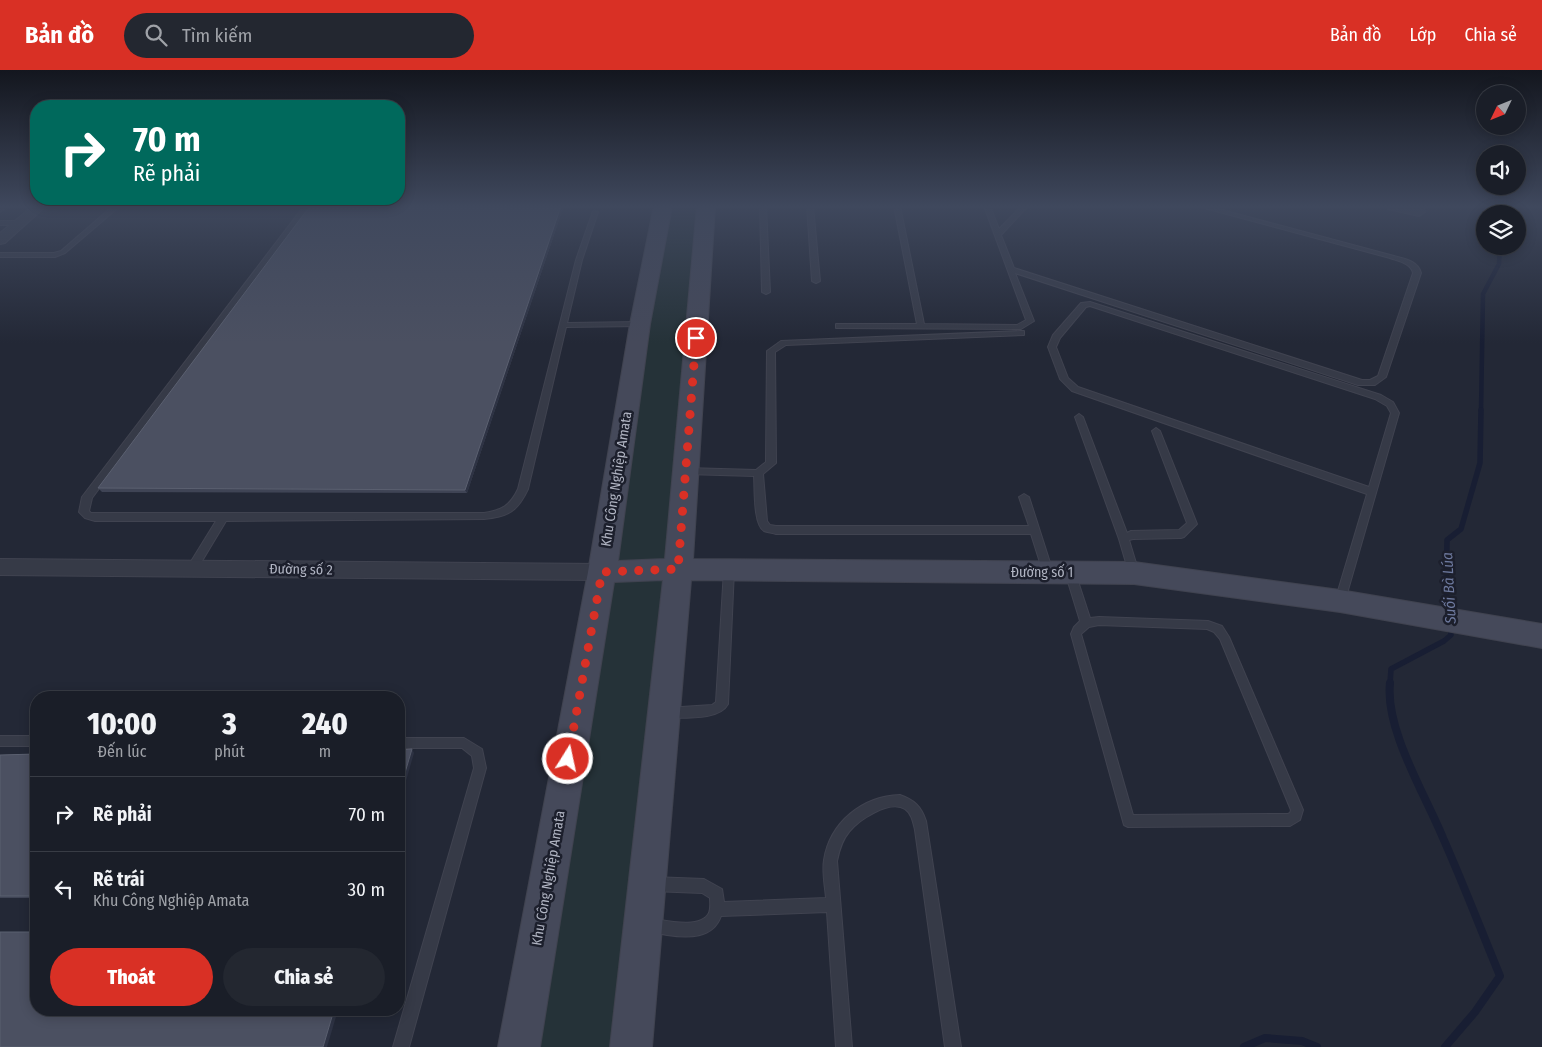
<!DOCTYPE html>
<html lang="vi">
<meta charset="utf-8">
<style>
:root{--surface:#1a1e28;--page:#232730;--text:#f1f3f6;--muted:#9fa2a8;--line:#383c45;--accent:#d93025}
body{margin:0;font-family:"Fira Sans Condensed",sans-serif;background:var(--page);color:var(--text);height:100vh;display:flex;flex-direction:column;font-size:19px;white-space:nowrap}
*{box-sizing:border-box;margin:0}
p{font-size:16px;color:var(--muted)}
.icon{flex:none;width:28px;height:28px;fill:none;stroke:currentColor;stroke-width:2;stroke-linecap:round;stroke-linejoin:round}
.map{position:relative;flex:1;overflow:hidden}
.details{position:absolute;left:30px;top:621px;width:375px;height:325px;display:flex;flex-direction:column;background:var(--surface);border-radius:20px;box-shadow:0 2px 12px #0003,0 0 0 1px var(--line)}
.details>*{flex:none}
.top-card{position:absolute;left:30px;top:30px;width:375px;height:105px;border-radius:20px;box-shadow:0 2px 12px #0003,0 0 0 1px var(--line);background:#00695c;color:#fff;overflow:hidden}
.needle{width:32px;rotate:227deg}
.fabs{position:absolute;left:1476px;top:15px;display:grid;gap:10px}
.fabs a{display:grid;place-items:center;width:50px;height:50px;border-radius:50%;background:var(--surface);box-shadow:0 2px 12px #0003,0 0 0 1px var(--line);font-size:25px}
.pin{position:absolute;display:grid;place-items:center;width:42px;height:42px;color:#fff;margin:-21px;border:2px solid #fff;border-radius:50%;box-shadow:0 1px 5px #0007}
.me{position:absolute;width:55px;margin:-28px;rotate:10deg;stroke-linejoin:round;filter:drop-shadow(0 0 4px #0008)}
.turn{display:flex;align-items:center;gap:18px;height:105px;padding:0 20px;font-size:22px}
.turn .icon{width:65px;height:65px;stroke-width:2.5}
.turn b{display:block;font-size:35px;line-height:42px}
.eta{display:flex;justify-content:space-evenly;align-items:center;height:85px;text-align:center}
.eta b{font-size:30px;font-weight:800;line-height:35px}
.button{display:flex;gap:10px;margin-top:auto;padding:10px 20px}
.button a{flex:1;height:58px;border-radius:30px;background:var(--accent);color:#fff;font-size:20px;font-weight:800;line-height:58px;text-align:center}
.button a+a{background:var(--page);color:var(--text)}
ul{padding:0;list-style:none}
li{display:flex;align-items:center;gap:15px;height:75px;padding:0 20px;border-top:1px solid var(--line)}
li div{flex:1}
li b{display:block;font-size:19px}
li em{font-style:normal}
header{display:flex;align-items:center;gap:30px;box-sizing:border-box;height:70px;padding:0 25px;background:var(--accent);color:#fff}
header strong{font-size:24px}
nav{display:flex;gap:28px;margin-inline-start:auto;font-size:18px}
.search{width:350px;height:45px;background:var(--page);display:flex;align-items:center;gap:12px;box-sizing:border-box;padding:0 18px;border-radius:28px;color:var(--muted);font-size:19px}
.map>svg:first-child{display:block}
.green{fill:#253238}
.lines{fill:none;stroke-linecap:round;stroke-linejoin:round}
.stream-far2{stroke:#181e33;stroke-width:4.5}
.stream-far1{stroke:#181e33;stroke-width:5.5}
.stream{stroke:#181e33;stroke-width:8}
.lane-casing{stroke:#404350;stroke-width:2}
.street-casing{stroke:#404350;stroke-width:2}
.secondary-casing{stroke:#404350;stroke-width:2}
.lane{fill:#363a47;fill-rule:evenodd}
.street{fill:#363a47;fill-rule:evenodd}
.secondary{fill:#45495a;fill-rule:evenodd}
.wall{fill:#3f4455}
.shaded-wall{fill:#2e3344}
.building{fill:#4b5061;stroke:#5b6070}
.route{stroke:#d93025;stroke-width:9;stroke-dasharray:0 16.2}
.labels{text-anchor:middle;stroke-width:5;stroke-linejoin:round;paint-order:stroke}
.street-label{font-size:14px;fill:#b1b5c3;stroke:#1c1f2c}
.water-label{font-size:15px;font-style:italic;fill:#6e7a9f;stroke:#1c1f2c}
</style>
<header>
<strong>Bản đồ</strong>
<div class="search"><svg class="icon" aria-label="search" viewBox="0 0 24 24"><circle cx="10" cy="10" r="6"/><path d="M15 15l6 6"/></svg>Tìm kiếm</div>
<nav><a>Bản đồ</a><a>Lớp</a><a>Chia sẻ</a></nav>
</header>
<div class="map">
<svg width="1542" height="977" viewBox="0 0 1542 977">
<rect width="100%" height="100%" fill="#232836"/>
<g class="green">
<polygon points="669,136 699,136 668,495 613,497 648,254"/>
<polygon points="667,504 616,977 535,977 612,507"/>
</g>
<g class="lines">
<g class="stream-far2">
<polyline points="1503,144 1507,136"/>
<polyline points="1481,341 1483,224 1499,194 1500,176"/>
</g>
<g class="stream-far1">
<polyline points="1449,545 1446,520 1447,470 1461,459 1480,393 1481,340"/>
<polyline points="1390,614 1391,599 1444,571 1451,565 1450,556"/>
</g>
<g class="stream">
<path d="M1390,613C1385,660 1425,724 1443,768C1463,813 1481,860 1500,906L1475,942L1445,977"/>
<polyline points="1244,977 1265,968 1302,971 1317,977"/>
</g>
<defs>
<g id="lane">
<polygon points="1,136 8,136 0,142"/>
<polygon points="113,136 120,136 65,183 55,187 0,187 0,183 54,183 61,181"/>
<path d="M304,136L309,137L92,428L89,441L91,443H484C502,440 510,436 518,419L576,190L593,141L598,142L582,190L567,253L640,252L644,254L640,256L566,257L528,419C517,442 509,446 484,449L226,451L196,501H188L187,498L216,451H95L85,448L79,442L82,427Z"/>
<polygon points="760,136 766,136 770,222 766,224 762,222"/>
<polygon points="807,136 813,136 820,211 816,213 812,211"/>
<path d="M894,136H900L924,254L1017,255L1026,250L984,136H990L999,159L1022,136H1028L1001,165L1014,198L1362,310H1370L1378,306L1413,203C1411,193 1398,191 1390,188L1197,136H1207L1394,186C1405,189 1418,191 1421,203L1386,307L1375,315H1358L1015,203L1034,251L1021,259L836,258V254H917Z"/>
<polygon points="0,151 20,151 23,153 20,155 0,155"/>
<path d="M1090,232L1381,325L1393,332L1399,343L1344,534H1336L1335,531L1367,424L1072,321L1060,309L1048,277L1053,265L1081,233ZM1090,236L1375,329L1387,336L1391,343L1369,417L1078,317L1068,308L1056,277L1060,268L1086,237Z"/>
<path d="M1021,261H1024V265L786,275L775,282L776,393L763,404L767,451L770,455L776,456H1029L1019,427L1024,424L1029,427L1053,502L1052,505H1044L1043,502L1031,464H776C773,463 767,462 764,461C753,454 755,418 754,406L686,404L681,401L686,398L756,400L766,392L767,281L781,271Z"/>
<polygon points="1079,344 1083,347 1127,463 1131,461 1179,460 1187,453 1152,361 1156,358 1160,361 1197,454 1184,467 1181,468 1133,469 1129,470 1139,503 1138,506 1130,506 1129,503 1119,469 1075,347"/>
<path d="M729,496L733,497L734,500L728,634C719,651 683,647 666,648L662,647L660,643L662,639L666,638L712,635L716,632L724,500L725,497Z"/>
<path d="M1070,498L1074,499L1075,502L1090,548L1099,547L1208,551L1222,556L1229,567L1303,740L1300,750L1290,756L1128,757L1124,755L1071,564L1074,557L1080,551L1065,502L1066,499ZM1099,555L1207,559L1214,562L1220,569L1291,740L1290,743L1288,744L1133,745L1081,564L1089,557Z"/>
<rect x="0" y="666" width="36" height="10"/>
<polygon points="399,668 464,668 482,679 486,698 409,977 393,977 474,698 472,686 462,678 399,678"/>
<path d="M900,725C914,730 921,736 926,751L961,977H945L915,760C913,752 912,744 905,739C890,729 858,750 849,762C842,770 839,781 837,791L852,977H836L827,842L721,846C713,869 688,868 667,865C659,863 651,863 644,860L642,855L644,850L649,848C664,850 700,860 709,843C711,838 710,833 710,828L702,823L652,821L647,819L645,814L647,809L652,807L704,809L722,819L724,832L826,828C825,816 822,802 824,790C830,752 863,726 900,725Z"/>
</g>
<g id="street">
<polygon points="33,136 46,136 5,173 0,174 0,163"/>
<polygon points="1386,136 1408,136 1424,139 1425,142 1419,146 1388,139"/>
<polygon points="0,489 602,494 609,497 612,502 609,507 602,510 0,505"/>
</g>
<polygon id="secondary" points="654,136 672,136 650,254 618,491 665,489 697,136 715,136 693,489 1134,492 1340,520 1542,554 1542,578 1340,542 1134,514 691,510 652,977 610,977 663,510 614,512 540,977 498,977 588,502 630,254"/>
</defs>
<use href="#lane" class="lane-casing"/>
<use href="#street" class="street-casing"/>
<use href="#secondary" class="secondary-casing"/>
<use href="#lane" class="lane"/>
<use href="#street" class="street"/>
<use href="#secondary" class="secondary"/>
</g>
<g class="wall">
<polygon points="310,136 562,136 563,138 467,423 102,422 98,418"/>
<polygon points="36,684 36,828 0,828 0,685"/>
</g>
<g class="shaded-wall">
<polygon points="561,136 562,136 563,138 467,423 465,420"/>
<polygon points="412,679 414,683 399,735 399,723"/>
<polygon points="334,940 338,940 327,977 323,977"/>
</g>
<g class="building">
<polygon points="310,136 561,136 465,420 98,418"/>
<polygon points="412,679 399,723 399,680"/>
<polygon points="36,684 36,826 0,826 0,685"/>
<polygon points="0,862 36,862 36,940 334,940 323,977 0,977"/>
</g>
<linearGradient id="sky" x2="0" y2="1"><stop stop-color="#13161e"/><stop offset="0.5" stop-color="#3f485d"/><stop offset="1" stop-color="#3f485d" stop-opacity="0"/></linearGradient>
<rect width="1542" height="273" fill="url(#sky)"/>
<g class="lines">
<polyline class="route" points="568,689 602,502 678,499 696,268"/>
</g>
<g class="labels">
<g class="street-label">
<text transform="translate(616 409) rotate(-81)" y="5">Khu Công Nghiệp Amata</text>
<text transform="translate(301 499) rotate(1)" y="5">Đường số 2</text>
<text x="1042" y="507">Đường số 1</text>
<text transform="translate(548 808) rotate(-80)" y="5">Khu Công Nghiệp Amata</text>
</g>
<g class="water-label">
<text transform="translate(1449 518) rotate(-93)" y="5">Suối Bà Lúa</text>
</g>
</g>
</svg>
<div class="fabs">
<a><svg class="needle" viewBox="-14 -14 28 28"><path d="M0-13l5 13h-10z" fill="#e53935"/><path d="M0 13l5-13h-10z" fill="#9fa2a8"/></svg></a>
<a><svg class="icon" aria-label="sound" viewBox="0 0 24 24"><path d="M4 9h4l5-4v14l-5-4H4zM17 9q2 3 0 6"/></svg></a>
<a><svg class="icon" aria-label="layers" viewBox="0 0 24 24"><path d="M12 4l9 5-9 5-9-5zM3 14l9 5 9-5"/></svg></a>
</div>
<div class="pin" style="left:696px;top:268px;background:#d93025"><svg class="icon" aria-label="arrive" viewBox="0 0 24 24"><path d="M6 21V4h12l-3 4 3 4H6"/></svg></div>
<svg class="me" style="left:568px;top:689px" viewBox="-20 -20 40 40"><circle r="17" fill="#d93025" stroke="#fff" stroke-width="3"/><path d="M0-11L8 9 0 5-8 9z" fill="#fff"/></svg>
<div class="top-card">
<div class="turn"><svg class="icon" aria-label="right" viewBox="0 0 24 24"><path d="M7 20v-9h11M14 6l5 5-5 5"/></svg><div><b>70 m</b>Rẽ phải</div></div>
</div>
<section class="details">
<div class="eta">
<div><b>10:00</b><p>Đến lúc</p></div>
<div><b>3</b><p>phút</p></div>
<div><b>240</b><p>m</p></div>
</div>
<ul>
<li><svg class="icon" aria-label="right" viewBox="0 0 24 24"><path d="M7 20v-9h11M14 6l5 5-5 5"/></svg><div><b>Rẽ phải</b></div><em>70 m</em></li>
<li><svg class="icon" aria-label="left" viewBox="0 0 24 24"><path d="M17 20v-9H6M10 6l-5 5 5 5"/></svg><div><b>Rẽ trái</b><p>Khu Công Nghiệp Amata</p></div><em>30 m</em></li>
</ul>
<div class="button"><a>Thoát</a><a>Chia sẻ</a></div>
</section>
</div>
